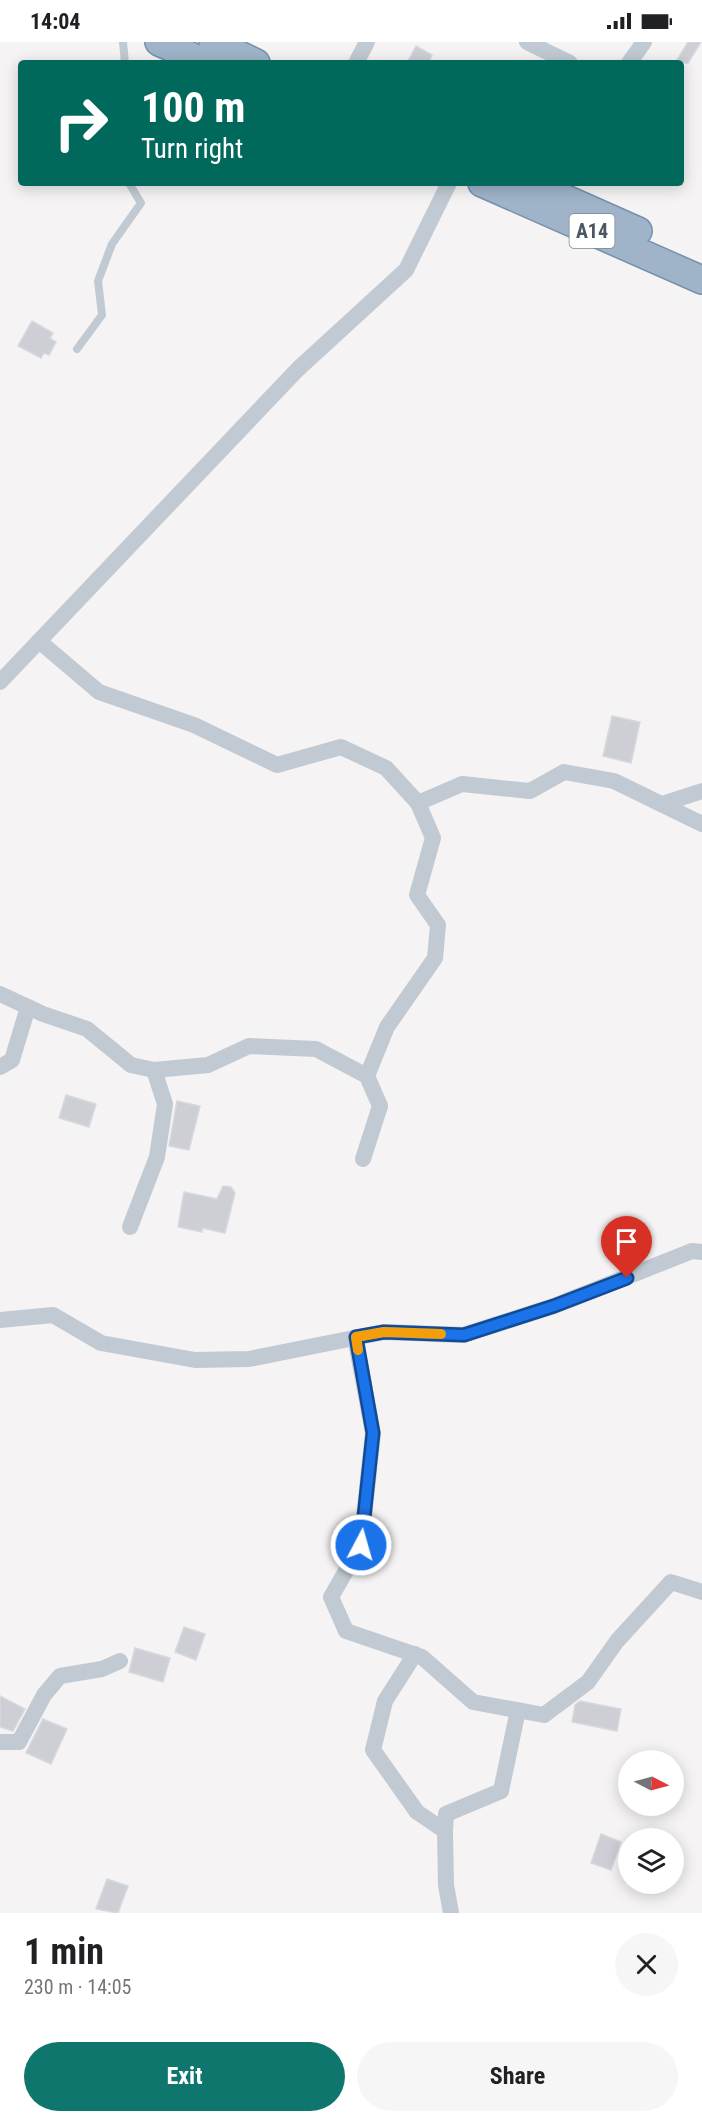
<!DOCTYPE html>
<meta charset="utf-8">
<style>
:root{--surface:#fff;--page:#f6f6f6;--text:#202124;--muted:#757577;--accent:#0f766e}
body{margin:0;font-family:"Roboto Condensed",sans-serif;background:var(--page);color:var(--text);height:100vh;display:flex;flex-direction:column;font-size:22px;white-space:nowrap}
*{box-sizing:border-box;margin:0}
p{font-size:20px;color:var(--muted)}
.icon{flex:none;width:33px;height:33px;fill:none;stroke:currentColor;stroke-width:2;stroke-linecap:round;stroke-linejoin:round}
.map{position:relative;height:1871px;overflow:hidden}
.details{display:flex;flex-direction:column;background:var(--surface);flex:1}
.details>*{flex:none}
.guide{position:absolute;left:18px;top:18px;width:666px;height:126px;border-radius:6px;box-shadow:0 3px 15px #0003;background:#00695c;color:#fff;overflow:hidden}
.needle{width:39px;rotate:96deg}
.fabs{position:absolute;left:618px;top:1708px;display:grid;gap:12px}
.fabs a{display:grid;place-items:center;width:66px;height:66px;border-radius:50%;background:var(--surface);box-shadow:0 3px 15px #0003;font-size:30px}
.pin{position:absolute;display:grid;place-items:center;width:51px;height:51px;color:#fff;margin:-62px -26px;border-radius:50% 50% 50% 0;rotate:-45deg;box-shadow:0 0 6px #0007}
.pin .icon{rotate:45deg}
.me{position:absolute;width:66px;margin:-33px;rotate:6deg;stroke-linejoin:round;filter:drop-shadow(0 0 4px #0008)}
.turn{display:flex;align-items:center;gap:21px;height:126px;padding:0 24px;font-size:27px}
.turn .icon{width:78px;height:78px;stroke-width:2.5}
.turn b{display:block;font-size:42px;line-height:51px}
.round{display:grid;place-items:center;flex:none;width:63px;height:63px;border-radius:32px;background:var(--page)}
.head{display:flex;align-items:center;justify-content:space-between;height:102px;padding:0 24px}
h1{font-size:36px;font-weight:700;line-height:45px}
.primary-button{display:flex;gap:12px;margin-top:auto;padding:12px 24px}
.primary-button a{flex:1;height:69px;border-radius:36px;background:var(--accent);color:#fff;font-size:24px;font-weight:700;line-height:69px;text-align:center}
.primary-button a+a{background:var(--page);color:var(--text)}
.status{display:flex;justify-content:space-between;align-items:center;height:42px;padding:0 30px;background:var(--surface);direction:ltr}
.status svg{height:16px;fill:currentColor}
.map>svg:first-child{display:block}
.building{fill:#cdcfd5;stroke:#d7d9de;stroke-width:1.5}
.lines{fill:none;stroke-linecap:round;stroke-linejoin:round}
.trunk-casing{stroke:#7690ad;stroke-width:30}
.service{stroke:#c1cad2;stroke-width:8}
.minor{stroke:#c1cad2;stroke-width:16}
.trunk{stroke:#9fb4c9;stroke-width:27}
.route-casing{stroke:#114b97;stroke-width:15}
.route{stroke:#1a73e8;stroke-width:10}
.slow{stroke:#f59e0b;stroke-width:10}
.labels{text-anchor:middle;stroke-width:4.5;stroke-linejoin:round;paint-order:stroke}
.shield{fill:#fff;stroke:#808990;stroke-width:1.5}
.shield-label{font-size:20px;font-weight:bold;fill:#4a5661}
</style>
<div class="status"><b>14:04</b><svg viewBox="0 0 49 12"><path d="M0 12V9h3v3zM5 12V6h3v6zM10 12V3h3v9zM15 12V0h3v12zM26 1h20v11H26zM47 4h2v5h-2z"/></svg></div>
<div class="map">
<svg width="702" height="1871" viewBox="0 0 702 1871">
<rect width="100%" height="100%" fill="#f5f3f3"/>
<g class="building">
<polygon points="688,0 701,0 688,21 675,21"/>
<polygon points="416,4 432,13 428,21 407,21"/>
<polygon points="32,279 53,291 50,296 56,300 49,313 44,311 41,316 18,304"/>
<polygon points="612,674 640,680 631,721 603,714"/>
<polygon points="66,1053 96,1062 89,1085 59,1076"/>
<polygon points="177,1059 200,1064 189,1108 169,1104"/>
<polygon points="223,1144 231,1145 235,1151 225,1191 202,1186 202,1190 178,1185 184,1150 217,1157"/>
<polygon points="184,1585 205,1592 196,1618 175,1610"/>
<polygon points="135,1606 170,1616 163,1640 129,1630"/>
<polygon points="0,1654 25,1667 13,1689 0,1685"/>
<polygon points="580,1659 621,1667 617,1689 572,1680 575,1663"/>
<polygon points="43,1677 67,1687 51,1722 26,1711"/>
<polygon points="601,1792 621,1800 611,1828 591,1821"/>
<polygon points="107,1837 128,1844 118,1871 96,1867"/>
</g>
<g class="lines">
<defs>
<g id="trunk">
<polyline points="159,0 206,21"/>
<polyline points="213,0 256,21"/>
<polyline points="482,141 702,238"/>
<polyline points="530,141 638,189"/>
</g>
</defs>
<use href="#trunk" class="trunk-casing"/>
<g class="service">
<polyline points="123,0 125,21"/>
<polyline points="77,307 102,273 98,239 112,202 141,161 129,141"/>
</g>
<g class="minor">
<polyline points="527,0 570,21"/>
<polyline points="356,21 367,0"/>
<polyline points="629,21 644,0"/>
<polyline points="39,599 99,650 194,683 277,723 341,705 386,726 418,761"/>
<polyline points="0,640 298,327 406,228 449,141"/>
<polyline points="662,762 702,749"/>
<polyline points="0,952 43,972 87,987 131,1023 154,1028 208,1023 249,1004 316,1007 367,1034 380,1064 363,1117"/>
<polyline points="0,1025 12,1018 28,965"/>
<polyline points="367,1034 387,985 435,916 438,883 417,853 433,796 418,761 462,742 530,749 564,730 614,739 702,782"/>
<polyline points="130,1185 157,1115 165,1062 154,1028"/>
<polyline points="0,1278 53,1273 101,1301 195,1318 249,1317 384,1290 463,1293 554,1264 692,1209 702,1210"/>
<polyline points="355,1295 373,1391 361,1503 331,1555 346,1589 422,1615 473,1660 544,1673 588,1640 617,1599 671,1540 702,1550"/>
<polyline points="415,1612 385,1659 373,1708 417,1770 445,1789 446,1843 451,1871"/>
<polyline points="0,1700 19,1700 44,1653 60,1634 102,1627 120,1619"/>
<polyline points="445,1789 446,1772 501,1749 518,1668"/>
</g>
<use href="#trunk" class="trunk"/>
</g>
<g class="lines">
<defs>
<polyline id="route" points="361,1503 373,1391 356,1295 384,1290 464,1293 554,1264 627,1236"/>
</defs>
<use href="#route" class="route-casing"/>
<use href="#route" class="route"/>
<polyline class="slow" points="358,1308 356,1295 384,1290 441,1292"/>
</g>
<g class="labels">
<rect class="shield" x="569.5" y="172" width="45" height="34" rx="4.5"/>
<g class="shield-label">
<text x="592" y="196">A14</text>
</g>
</g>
</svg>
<div class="fabs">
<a><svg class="needle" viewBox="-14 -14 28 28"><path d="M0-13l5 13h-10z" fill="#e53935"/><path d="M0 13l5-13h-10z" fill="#757577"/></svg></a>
<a><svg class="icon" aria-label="layers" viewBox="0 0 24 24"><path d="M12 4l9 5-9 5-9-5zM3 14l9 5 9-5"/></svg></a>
</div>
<div class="pin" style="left:627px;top:1236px;background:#d93025"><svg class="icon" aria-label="arrive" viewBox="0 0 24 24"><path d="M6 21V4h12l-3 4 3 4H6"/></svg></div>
<svg class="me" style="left:361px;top:1503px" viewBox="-20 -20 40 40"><circle r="17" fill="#1a73e8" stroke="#fff" stroke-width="3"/><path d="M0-11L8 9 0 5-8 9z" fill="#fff"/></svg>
<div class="guide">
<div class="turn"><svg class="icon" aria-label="right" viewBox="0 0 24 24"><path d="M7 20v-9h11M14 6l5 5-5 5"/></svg><div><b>100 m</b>Turn right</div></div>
</div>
</div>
<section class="details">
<div class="head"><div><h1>1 min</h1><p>230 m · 14:05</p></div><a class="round"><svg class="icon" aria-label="close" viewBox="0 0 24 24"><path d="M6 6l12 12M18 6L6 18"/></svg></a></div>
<div class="primary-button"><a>Exit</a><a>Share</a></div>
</section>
